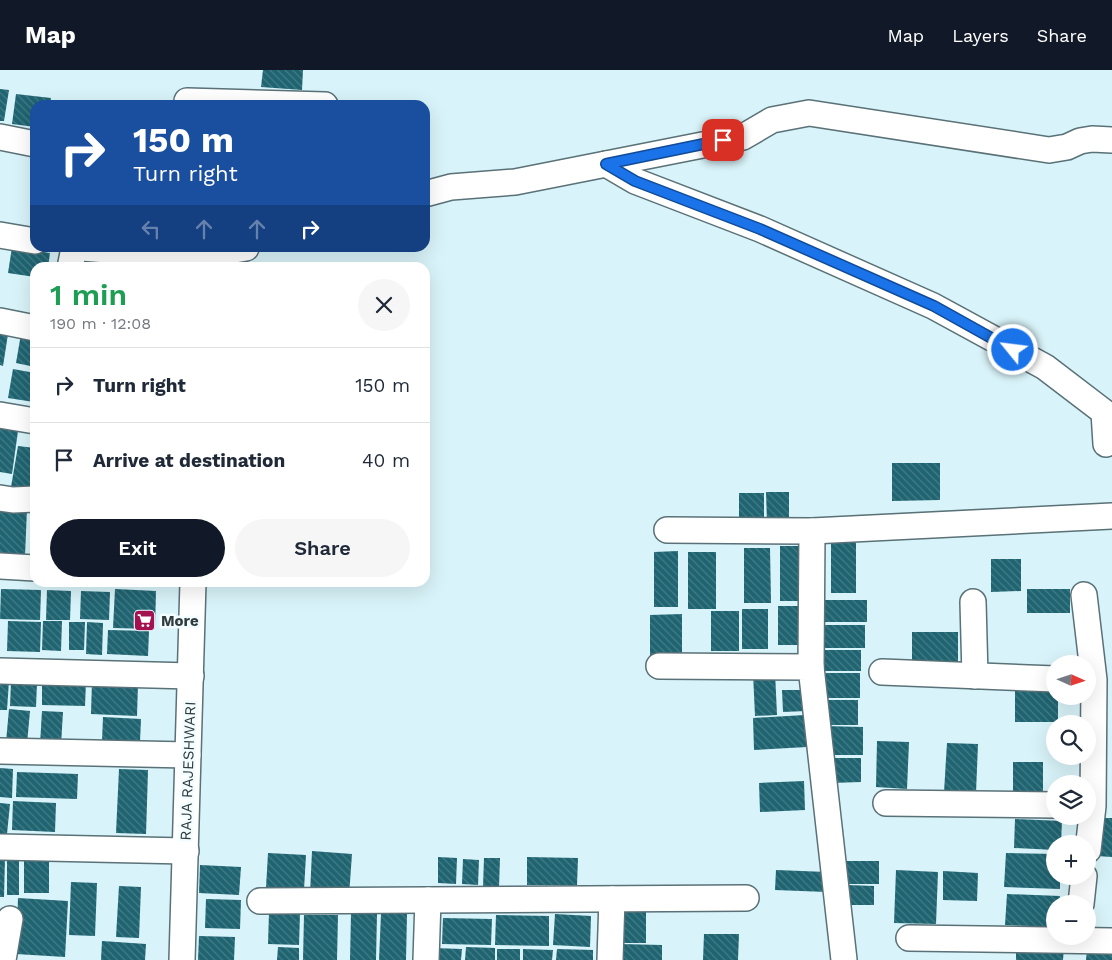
<!DOCTYPE html>
<meta charset="utf-8">
<style>
:root{--surface:#fff;--page:#f6f6f7;--text:#1f2937;--muted:#747a83;--line:#e0e1e3;--accent:#111827}
body{margin:0;font-family:"Work Sans",sans-serif;background:var(--page);color:var(--text);height:100vh;display:flex;flex-direction:column;font-size:19px;white-space:nowrap}
*{box-sizing:border-box;margin:0}
p{font-size:16px;color:var(--muted)}
.icon{flex:none;width:28px;height:28px;fill:none;stroke:currentColor;stroke-width:2;stroke-linecap:round;stroke-linejoin:round}
.map{position:relative;flex:1;overflow:hidden}
.details{position:absolute;left:30px;top:192px;width:400px;height:325px;display:flex;flex-direction:column;background:var(--surface);border-radius:15px;box-shadow:0 5px 20px #0002}
.details>*{flex:none}
.banner{position:absolute;left:30px;top:30px;width:400px;height:152px;border-radius:15px;box-shadow:0 5px 20px #0002;background:#1a4fa0;color:#fff;overflow:hidden}
.needle{width:32px;rotate:93deg}
.controls{position:absolute;left:1046px;top:585px;display:grid;gap:10px}
.controls a{display:grid;place-items:center;width:50px;height:50px;border-radius:50%;background:var(--surface);box-shadow:0 5px 20px #0002;font-size:25px}
.pin{position:absolute;display:grid;place-items:center;width:42px;height:42px;color:#fff;margin:-21px;border-radius:10px;box-shadow:0 2px 8px #0006}
.me{position:absolute;width:55px;margin:-28px;rotate:299deg;stroke-linejoin:round;filter:drop-shadow(0 0 4px #0008)}
.turn{display:flex;align-items:center;gap:18px;height:105px;padding:0 20px;font-size:22px}
.turn .icon{width:65px;height:65px;stroke-width:2.5}
.turn b{display:block;font-size:35px;line-height:42px}
.lanes{display:flex;align-items:center;height:48px;padding:0 20px;background:#0003;justify-content:center;gap:25px;direction:ltr}
.lanes .off{opacity:.35}
.round{display:grid;place-items:center;flex:none;width:52px;height:52px;border-radius:26px;background:var(--page)}
.summary{display:flex;align-items:center;justify-content:space-between;height:85px;padding:0 20px}
h1{font-size:30px;font-weight:600;line-height:38px;color:#1e9e55}
.primary-button{display:flex;gap:10px;margin-top:auto;padding:10px 20px}
.primary-button a{flex:1;height:58px;border-radius:30px;background:var(--accent);color:#fff;font-size:20px;font-weight:600;line-height:58px;text-align:center}
.primary-button a+a{background:var(--page);color:var(--text)}
ul{padding:0;list-style:none}
li{display:flex;align-items:center;gap:15px;height:75px;padding:0 20px;border-top:1px solid var(--line)}
li div{flex:1}
li b{display:block;font-size:19px}
li em{font-style:normal}
header{display:flex;align-items:center;gap:30px;box-sizing:border-box;height:70px;padding:0 25px;background:var(--accent);color:#fff}
header strong{font-size:24px}
nav{display:flex;gap:28px;margin-inline-start:auto;font-size:18px}
.map>svg:first-child{display:block}
.building{fill:url(#building-back-hatch)}
.lines{fill:none;stroke-linecap:round;stroke-linejoin:round}
.minor-casing{stroke:#597177;stroke-width:28}
.minor{stroke:#fff;stroke-width:25}
.route-casing{stroke:#114b97;stroke-width:12}
.route{stroke:#1a73e8;stroke-width:9}
.labels{text-anchor:middle;stroke-width:5;stroke-linejoin:round;paint-order:stroke}
.poi-label{font-size:15px;font-weight:bold;fill:#303b3d;stroke:#f2fdff;text-anchor:start}
.street-label{font-size:15px;fill:#303b3d;stroke:#f2fdff}
</style>
<header>
<strong>Map</strong>
<nav><a>Map</a><a>Layers</a><a>Share</a></nav>
</header>
<div class="map">
<svg width="1112" height="890" viewBox="0 0 1112 890">
<defs>
<pattern id="building-back-hatch" width="6" height="6" patternUnits="userSpaceOnUse" patternTransform="scale(1.25)"><rect width="6" height="6" fill="#1e6471"/><path d="M-1 5l2 2M0 0l6 6M5-1l2 2" fill="none" stroke="#477c86"/></pattern>
</defs>
<rect width="100%" height="100%" fill="#d8f3f9"/>
<g class="building">
<polygon points="263,0 303,0 302,20 261,17"/>
<polygon points="0,19 9,20 4,51 0,51"/>
<polygon points="16,24 51,28 50,35 35,35 35,57 12,54"/>
<polygon points="12,177 50,183 48,198 35,198 35,207 8,203"/>
<polygon points="75,185 120,193 119,198 73,198"/>
<polygon points="122,193 147,196 147,198 121,198"/>
<polygon points="0,263 8,264 3,296 0,295"/>
<polygon points="21,264 35,266 35,297 16,293"/>
<polygon points="13,299 35,303 34,332 8,328"/>
<polygon points="0,358 18,361 12,404 0,402"/>
<polygon points="18,376 35,378 35,392 31,420 11,417"/>
<polygon points="892,393 940,393 940,430 892,431"/>
<polygon points="766,422 789,422 789,453 767,453"/>
<rect x="739" y="423" width="25" height="30"/>
<polygon points="0,438 27,439 25,486 0,484"/>
<rect x="831" y="469" width="25" height="54"/>
<rect x="780" y="476" width="20" height="55"/>
<polygon points="744,478 770,478 771,533 744,533"/>
<polygon points="678,481 678,537 654,537 654,482"/>
<rect x="688" y="482" width="28" height="57"/>
<polygon points="991,489 1021,489 1021,521 991,522"/>
<polygon points="1,519 41,520 40,550 0,549"/>
<polygon points="115,519 156,521 155,559 113,558"/>
<rect x="1027" y="519" width="43" height="24"/>
<polygon points="47,520 71,521 70,550 46,550"/>
<polygon points="81,521 110,522 109,550 80,549"/>
<rect x="822" y="530" width="45" height="22"/>
<polygon points="778,536 801,536 802,575 778,575"/>
<rect x="742" y="539" width="26" height="40"/>
<rect x="711" y="541" width="28" height="40"/>
<polygon points="682,544 682,586 650,586 650,545"/>
<polygon points="8,551 41,552 40,582 7,581"/>
<polygon points="43,551 62,551 61,581 42,580"/>
<polygon points="69,552 85,552 84,580 69,580"/>
<polygon points="87,552 103,553 102,585 86,584"/>
<rect x="822" y="555" width="43" height="23"/>
<polygon points="108,560 149,561 148,586 107,584"/>
<rect x="912" y="562" width="46" height="36"/>
<rect x="823" y="580" width="38" height="21"/>
<polygon points="775,602 777,645 755,646 753,603"/>
<rect x="826" y="603" width="34" height="25"/>
<polygon points="42,610 86,611 85,636 42,635"/>
<polygon points="0,611 9,611 7,640 0,640"/>
<polygon points="92,611 138,613 137,646 91,644"/>
<polygon points="11,612 37,613 36,637 10,636"/>
<polygon points="782,620 805,620 806,641 783,642"/>
<polygon points="1015,620 1055,620 1055,626 1058,626 1058,652 1015,652"/>
<rect x="827" y="630" width="31" height="25"/>
<polygon points="9,639 30,641 27,674 6,672"/>
<polygon points="42,641 63,642 61,675 40,674"/>
<polygon points="805,645 807,677 754,680 753,648"/>
<polygon points="103,647 141,649 140,672 102,671"/>
<polygon points="825,656 863,657 863,685 826,685"/>
<polygon points="877,671 909,672 907,719 876,717"/>
<polygon points="947,673 978,674 976,723 944,722"/>
<polygon points="831,688 861,688 861,712 831,713"/>
<rect x="1013" y="692" width="30" height="31"/>
<polygon points="0,698 13,699 12,728 0,727"/>
<polygon points="119,699 148,700 146,764 116,763"/>
<polygon points="17,702 78,704 77,729 16,727"/>
<polygon points="804,711 805,740 760,742 759,713"/>
<polygon points="13,731 56,733 55,762 12,760"/>
<polygon points="0,733 10,734 7,764 0,764"/>
<polygon points="1097,748 1112,748 1112,787 1096,786"/>
<polygon points="1015,749 1062,751 1061,774 1055,774 1055,780 1014,778"/>
<polygon points="312,781 352,784 349,826 310,824"/>
<polygon points="268,783 306,785 304,820 266,818"/>
<polygon points="1006,783 1055,784 1055,806 1060,806 1060,819 1004,817"/>
<polygon points="438,787 457,788 456,814 438,813"/>
<polygon points="527,787 578,788 577,815 527,815"/>
<polygon points="0,788 5,788 4,827 0,827"/>
<polygon points="484,788 500,788 499,817 483,817"/>
<rect x="7" y="789" width="12" height="36"/>
<polygon points="24,789 49,790 49,823 24,823"/>
<polygon points="463,789 479,790 478,815 462,814"/>
<rect x="846" y="791" width="33" height="23"/>
<polygon points="200,795 241,797 239,825 199,823"/>
<polygon points="776,800 827,802 827,822 775,820"/>
<polygon points="896,800 938,802 936,854 894,853"/>
<polygon points="943,801 978,803 977,831 943,830"/>
<polygon points="71,812 97,813 95,866 69,865"/>
<polygon points="848,815 874,816 874,835 848,835"/>
<polygon points="119,816 141,817 139,868 116,867"/>
<polygon points="1007,824 1060,826 1059,834 1055,834 1055,857 1005,855"/>
<polygon points="18,828 68,831 65,887 16,884"/>
<polygon points="206,829 241,830 240,859 205,858"/>
<polygon points="624,840 646,840 646,873 623,873"/>
<polygon points="269,843 300,843 299,875 268,874"/>
<polygon points="351,844 377,844 376,890 350,890"/>
<polygon points="381,844 407,844 406,890 379,890"/>
<polygon points="555,844 591,846 590,877 553,875"/>
<polygon points="304,845 338,845 337,890 303,890"/>
<polygon points="496,845 549,846 549,876 495,875"/>
<polygon points="443,848 492,849 491,875 442,874"/>
<polygon points="704,864 739,864 738,890 703,890"/>
<polygon points="199,866 235,867 234,890 198,890"/>
<polygon points="102,871 146,874 145,890 101,890"/>
<polygon points="620,874 662,875 662,890 620,890"/>
<polygon points="1016,875 1064,877 1063,890 1016,890"/>
<polygon points="278,877 299,878 299,890 277,890"/>
<polygon points="466,877 495,878 495,890 465,890"/>
<polygon points="434,878 462,879 461,890 433,890"/>
<rect x="497" y="879" width="23" height="11"/>
<polygon points="523,879 553,880 552,890 523,890"/>
<polygon points="557,879 593,880 593,890 556,890"/>
<polygon points="1087,880 1112,881 1112,890 1086,890"/>
</g>
<g class="lines">
<defs>
<g id="minor">
<polyline points="188,35 187,31 325,35"/>
<polyline points="0,67 35,74"/>
<polyline points="606,94 635,111 760,159 933,236 1045,297 1104,342 1106,374"/>
<polyline points="425,124 451,117 515,112 743,67 772,50 809,43 1049,80 1067,77 1080,71 1092,69 1112,70"/>
<polyline points="0,165 35,171"/>
<polyline points="82,178 195,187 246,178"/>
<polyline points="70,198 74,178"/>
<polyline points="0,251 35,258"/>
<polyline points="0,345 35,351"/>
<polyline points="0,428 13,430 35,429"/>
<polyline points="667,460 812,461 1112,446"/>
<polyline points="0,496 35,498"/>
<polyline points="1084,525 1094,610 1093,736 1088,780"/>
<polyline points="973,532 975,606"/>
<polyline points="659,596 811,597 844,890"/>
<polyline points="811,597 812,461"/>
<polyline points="0,601 191,606"/>
<polyline points="882,602 1055,609"/>
<polyline points="0,681 188,685"/>
<polyline points="886,733 1055,735"/>
<polyline points="0,777 186,781"/>
<polyline points="260,831 746,828"/>
<polyline points="1081,834 1084,806"/>
<polyline points="909,868 1112,871"/>
<polyline points="3,890 10,849"/>
<polyline points="182,890 193,512"/>
<polyline points="426,890 428,830"/>
<polyline points="610,890 612,829"/>
</g>
</defs>
<use href="#minor" class="minor-casing"/>
<use href="#minor" class="minor"/>
</g>
<g class="lines">
<defs>
<polyline id="route" points="723,70 606,94 635,111 760,159 934,236 1013,280"/>
</defs>
<use href="#route" class="route-casing"/>
<use href="#route" class="route"/>
</g>
<defs>
<symbol id="supermarket-square" viewBox="-11 -11 22 22"><rect x="-9" y="-9" width="18" height="18" rx="4" fill="#a41151" stroke="#f2fdff"/><path d="M-6-5.5h2.5l.6 2H6L4.5 2H-2.5L-4.4-4H-6ZM-1.5 3.2a1.3 1.3 0 1 0 .1 0ZM3 3.2a1.3 1.3 0 1 0 .1 0Z" fill="#fff"/></symbol>
</defs>
<g fill-rule="evenodd">
<use href="#supermarket-square" x="132" y="538" width="25" height="25"/>
</g>
<g class="labels">
<g class="poi-label">
<text x="161" y="556">More</text>
</g>
<g class="street-label">
<text transform="translate(188 701) rotate(-88)" y="5">RAJA RAJESHWARI</text>
</g>
</g>
</svg>
<div class="controls">
<a><svg class="needle" viewBox="-14 -14 28 28"><path d="M0-13l5 13h-10z" fill="#e53935"/><path d="M0 13l5-13h-10z" fill="#747a83"/></svg></a>
<a><svg class="icon" aria-label="search" viewBox="0 0 24 24"><circle cx="10" cy="10" r="6"/><path d="M15 15l6 6"/></svg></a>
<a><svg class="icon" aria-label="layers" viewBox="0 0 24 24"><path d="M12 4l9 5-9 5-9-5zM3 14l9 5 9-5"/></svg></a>
<a>+</a>
<a>−</a>
</div>
<div class="pin" style="left:723px;top:70px;background:#d93025"><svg class="icon" aria-label="arrive" viewBox="0 0 24 24"><path d="M6 21V4h12l-3 4 3 4H6"/></svg></div>
<svg class="me" style="left:1013px;top:280px" viewBox="-20 -20 40 40"><circle r="17" fill="#1a73e8" stroke="#fff" stroke-width="3"/><path d="M0-11L8 9 0 5-8 9z" fill="#fff"/></svg>
<div class="banner">
<div class="turn"><svg class="icon" aria-label="right" viewBox="0 0 24 24"><path d="M7 20v-9h11M14 6l5 5-5 5"/></svg><div><b>150 m</b>Turn right</div></div>
<div class="lanes"><svg class="icon off" aria-label="left" viewBox="0 0 24 24"><path d="M17 20v-9H6M10 6l-5 5 5 5"/></svg><svg class="icon off" aria-label="ahead" viewBox="0 0 24 24"><path d="M12 20V5M6 11l6-6 6 6"/></svg><svg class="icon off" aria-label="ahead" viewBox="0 0 24 24"><path d="M12 20V5M6 11l6-6 6 6"/></svg><svg class="icon" aria-label="right" viewBox="0 0 24 24"><path d="M7 20v-9h11M14 6l5 5-5 5"/></svg></div>
</div>
<section class="details">
<div class="summary"><div><h1>1 min</h1><p>190 m · 12:08</p></div><a class="round"><svg class="icon" aria-label="close" viewBox="0 0 24 24"><path d="M6 6l12 12M18 6L6 18"/></svg></a></div>
<ul>
<li><svg class="icon" aria-label="right" viewBox="0 0 24 24"><path d="M7 20v-9h11M14 6l5 5-5 5"/></svg><div><b>Turn right</b></div><em>150 m</em></li>
<li><svg class="icon" aria-label="arrive" viewBox="0 0 24 24"><path d="M6 21V4h12l-3 4 3 4H6"/></svg><div><b>Arrive at destination</b></div><em>40 m</em></li>
</ul>
<div class="primary-button"><a>Exit</a><a>Share</a></div>
</section>
</div>
